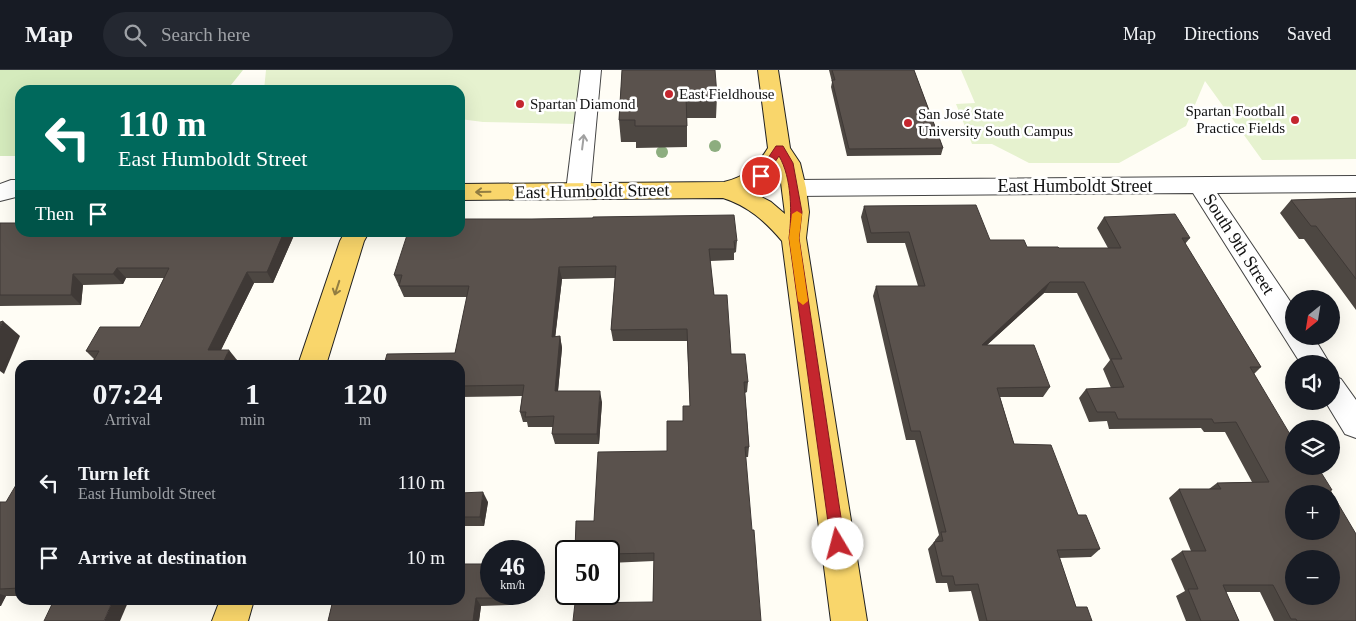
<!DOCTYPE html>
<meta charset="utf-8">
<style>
:root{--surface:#171b24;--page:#242831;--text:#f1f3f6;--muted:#9ea1a6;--line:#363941}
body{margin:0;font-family:Georgia,serif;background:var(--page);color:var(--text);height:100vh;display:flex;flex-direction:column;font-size:19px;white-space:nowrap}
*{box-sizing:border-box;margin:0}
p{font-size:16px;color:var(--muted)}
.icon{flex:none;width:28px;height:28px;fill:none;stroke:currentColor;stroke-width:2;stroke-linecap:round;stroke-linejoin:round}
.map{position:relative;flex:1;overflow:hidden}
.side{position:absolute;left:15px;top:290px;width:450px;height:245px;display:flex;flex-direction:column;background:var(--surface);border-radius:15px;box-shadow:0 5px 20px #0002}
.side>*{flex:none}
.banner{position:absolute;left:15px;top:15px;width:450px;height:152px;border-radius:15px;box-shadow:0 5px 20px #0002;background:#00695c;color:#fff;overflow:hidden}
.needle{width:32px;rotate:210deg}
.fabs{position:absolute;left:1285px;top:220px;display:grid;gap:10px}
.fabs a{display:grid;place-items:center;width:55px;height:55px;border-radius:50%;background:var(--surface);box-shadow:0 5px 20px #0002;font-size:25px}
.speed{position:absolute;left:480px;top:470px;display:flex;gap:10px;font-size:25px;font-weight:700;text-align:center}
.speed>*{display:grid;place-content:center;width:65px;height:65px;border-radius:50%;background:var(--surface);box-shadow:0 5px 20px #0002;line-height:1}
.speed small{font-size:12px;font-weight:400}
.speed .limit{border:2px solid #111;border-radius:8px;background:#fff;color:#111}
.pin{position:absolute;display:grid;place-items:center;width:42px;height:42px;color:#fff;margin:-21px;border:2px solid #fff;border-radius:50%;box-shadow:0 1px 5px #0007}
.me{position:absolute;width:55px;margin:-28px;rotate:352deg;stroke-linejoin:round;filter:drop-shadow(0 0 4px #0008)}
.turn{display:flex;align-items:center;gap:18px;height:105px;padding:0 20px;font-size:22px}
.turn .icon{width:65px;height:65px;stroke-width:2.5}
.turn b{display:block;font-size:35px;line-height:42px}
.then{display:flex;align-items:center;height:48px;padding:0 20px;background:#0003;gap:10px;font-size:19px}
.eta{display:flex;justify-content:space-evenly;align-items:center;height:85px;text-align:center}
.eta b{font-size:30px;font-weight:700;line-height:35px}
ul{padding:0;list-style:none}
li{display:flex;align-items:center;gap:15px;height:75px;padding:0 20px}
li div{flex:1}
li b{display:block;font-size:19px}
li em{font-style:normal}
header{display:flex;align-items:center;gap:30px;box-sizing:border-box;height:70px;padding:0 25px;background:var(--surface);border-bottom:1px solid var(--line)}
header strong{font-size:24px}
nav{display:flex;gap:28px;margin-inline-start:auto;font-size:18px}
.search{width:350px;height:45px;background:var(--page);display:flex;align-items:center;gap:12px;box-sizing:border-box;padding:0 18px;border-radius:28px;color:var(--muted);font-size:19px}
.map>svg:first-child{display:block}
.green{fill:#d5ebbd}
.pitch{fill:#e6f2cf}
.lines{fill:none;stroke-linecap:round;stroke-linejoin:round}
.minor-casing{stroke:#444;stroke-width:2}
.major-casing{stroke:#222;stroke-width:2}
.minor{fill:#fff;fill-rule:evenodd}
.major{fill:#f9d66b;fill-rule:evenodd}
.tree{fill:#8dad7f}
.wall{fill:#4d4742}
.shaded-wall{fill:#3f3936}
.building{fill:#5a524d;stroke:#3f3936;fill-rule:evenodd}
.oneway{stroke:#a0a0a0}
.oneway2{stroke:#917d42}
.route{fill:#c4262e;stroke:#7f191e}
.slow{fill:#f59e0b}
.poi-dot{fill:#c4262e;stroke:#fff;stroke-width:2}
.labels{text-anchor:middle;stroke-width:5;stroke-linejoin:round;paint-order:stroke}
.far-poi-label{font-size:15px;fill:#111;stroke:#fff;text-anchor:start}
.street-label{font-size:18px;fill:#111;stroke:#fff}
</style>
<header>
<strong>Map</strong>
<div class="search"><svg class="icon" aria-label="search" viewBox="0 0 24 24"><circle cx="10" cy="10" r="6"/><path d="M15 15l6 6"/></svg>Search here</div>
<nav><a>Map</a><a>Directions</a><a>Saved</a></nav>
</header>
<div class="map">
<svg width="1356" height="551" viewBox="0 0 1356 551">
<rect width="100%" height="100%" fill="#fffdf5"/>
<polygon class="green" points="0,0 243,0 227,20 20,20 20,86 0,86"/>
<g class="pitch">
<polygon points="266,0 583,0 577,54 483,52 460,49 460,20 264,20"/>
<polygon points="961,0 1356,0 1356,89 1262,90 1205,11 1186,56 1119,93 1029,93 992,74 972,74 956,34 975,33"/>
</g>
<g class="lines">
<defs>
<g id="minor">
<polygon points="581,0 601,0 590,121 586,127 578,129 570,127 566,121"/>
<polygon points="1356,106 1356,122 1217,123 1294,237 1294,266 1313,266 1330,294 1301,294 1193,123 794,126 786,123 782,118 786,113 794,110"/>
<polygon points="11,110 20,110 20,126 0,131 0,114"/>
<polygon points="1331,305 1341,309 1356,330 1356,368 1345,364 1325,331 1331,331"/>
</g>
<g id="major">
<path d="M758,0H778L790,78L800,93L806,118L809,142L806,168L867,551H831L782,171C765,151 748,136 723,128L460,130V114L724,112C746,107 756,97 768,78ZM779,97L785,144L771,132L750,121L766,113Z"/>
<polygon points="345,162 369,162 364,171 326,295 298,295 340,171"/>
<polygon points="220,530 254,530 248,551 212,551"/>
</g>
</defs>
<use href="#minor" class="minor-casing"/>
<use href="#major" class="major-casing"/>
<use href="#minor" class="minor"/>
<use href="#major" class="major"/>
</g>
<g class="tree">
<circle cx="715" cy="76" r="6"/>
<circle cx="662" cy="82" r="6"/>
</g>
<g class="wall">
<polygon points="622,0 717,26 716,48 687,48 687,77 636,78 636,72 621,72 619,50"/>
<polygon points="829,0 914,0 943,78 941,85 847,86 831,17 832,12"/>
<polygon points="1356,128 1356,240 1304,169 1299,169 1280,143 1291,130"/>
<polygon points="864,136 990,170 1027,177 1059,178 1108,178 1097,158 1104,147 1190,168 1185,174 1261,297 1254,304 1294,396 1332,420 1330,421 1356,551 1274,551 1260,522 1226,522 1239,551 1186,551 1176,526 1185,521 1171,489 1182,481 1191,481 1169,428 1179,419 1209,419 1217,413 1252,412 1225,362 1204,362 1201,358 1109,359 1107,351 1089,352 1079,328 1086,319 1111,318 1103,299 1110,290 1077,223 1044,223 987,275 1050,317 1043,327 1000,327 1014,374 1078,445 1100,479 1091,487 1059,488 1076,537 1092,551 979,551 971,521 949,522 947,513 936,513 928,479 934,472 935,471 935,470 939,465 915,370 906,370 873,226 876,216 918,216 905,173 867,173 861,147"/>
<polygon points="0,153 295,163 273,213 254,213 221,280 237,290 235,295 91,295 94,289 86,281 140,257 164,208 126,208 123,214 83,215 81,235 0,236"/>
<polygon points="737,171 736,182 734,183 734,190 710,191 714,225 731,284 748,312 747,322 745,323 749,377 748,387 746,387 653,532 654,491 609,493 609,481 594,451 667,381 683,351 690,336 687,271 613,271 611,260 615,208 562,209 555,267 560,266 562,278 558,321 602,332 599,374 555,374 552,364 553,357 528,357 527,352 523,352 520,342 522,326 460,327 460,295 455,283 467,227 404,227 394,205"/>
<polygon points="20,415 20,526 6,526 0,536 0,432 6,432"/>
<polygon points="460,423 488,432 484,456 460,456"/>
<polygon points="511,524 510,535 481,536 479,551 328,551 333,530"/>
</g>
<g class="shaded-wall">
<polygon points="284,162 295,163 273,213 267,202"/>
<polygon points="559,197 562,209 554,278 552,267"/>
<polygon points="117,198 126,208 123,214 113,204"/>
<polygon points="247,202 254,213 216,290 208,280"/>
<polygon points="73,204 83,215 81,235 71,225"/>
<polygon points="1050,212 1044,223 976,285 982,275"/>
<polygon points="3,251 20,266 4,304 0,301 0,258"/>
<polygon points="560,266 562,278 557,331 555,321"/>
<polygon points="229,280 237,290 235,295 222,295"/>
<polygon points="600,321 602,332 599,374 597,364"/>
<polygon points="460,394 463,401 460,421"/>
<polygon points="483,422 488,432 484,456 480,447"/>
<polygon points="0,524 6,526 1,536 0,536"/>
<polygon points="506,524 511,524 510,535 505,528"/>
<polygon points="476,528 481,536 479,551 473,551"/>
<polygon points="113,530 129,530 120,551 104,551"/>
</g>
<g class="building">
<polygon points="622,0 715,0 717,26 686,26 687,56 635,56 635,50 619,50"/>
<polygon points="832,0 914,0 943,78 849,79 832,10 835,10"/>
<polygon points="1356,128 1356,209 1316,156 1311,156 1291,130"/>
<path d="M976,135L990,170H1024L1027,177H1058L1059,178H1121L1104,147L1175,144L1190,168H1182L1261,297H1250L1294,371V396H1317L1332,420H1330L1356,464V551H1297L1296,549H1291L1273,515H1223L1239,551H1201L1188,519H1198L1182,481H1206L1179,419H1221L1217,413L1269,412L1236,352L1214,353L1212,349H1118L1115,342H1097L1086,319L1124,317L1111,289H1122L1084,212H1050L982,275H1034L1050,317L997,318L1014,374L1051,375L1078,445H1086L1100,479L1057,480L1076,537H1087L1092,551H987L978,514L955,515L953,506H942L934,472L943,471L941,462H946L920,361H911L876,216H925L909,162L871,163L864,136ZM1294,424H1331V461H1294ZM1294,489H1331V526H1294Z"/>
<polygon points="734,145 737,171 734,171 735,179 709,179 714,225 727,225 731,284 745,284 748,312 744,312 749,377 745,377 752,460 754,460 761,551 573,551 575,533 653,532 654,483 609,484 609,481 575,481 576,451 594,451 598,382 667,381 667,351 683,351 683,336 690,336 687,259 611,260 616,196 559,197 552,267 560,266 555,321 600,321 597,364 552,364 554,346 525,347 526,342 520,342 524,315 460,316 460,295 384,295 387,284 455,283 469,216 399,216 402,205 394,205 408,162 460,162 460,149 532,149 593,148 593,147"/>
<polygon points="0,153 20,153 20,162 284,162 267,202 247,202 208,280 229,280 222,295 91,295 99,281 86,281 100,257 140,257 169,198 117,198 113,204 73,204 71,225 0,225"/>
<polygon points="3,251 0,258 0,252"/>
<polygon points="16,415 20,415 20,518 0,519 0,432 6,432"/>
<polygon points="483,422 480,447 460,447 460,423"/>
<polygon points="460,494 491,494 491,524 506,524 505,528 476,528 473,551 328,551 333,530 460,530"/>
<polygon points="54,530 113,530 104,551 44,551"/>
</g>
<defs><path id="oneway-shaft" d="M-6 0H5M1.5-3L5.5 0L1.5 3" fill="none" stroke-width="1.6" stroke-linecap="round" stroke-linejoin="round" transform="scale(1.25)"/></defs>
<use class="oneway" href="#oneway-shaft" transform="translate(583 72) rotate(-83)"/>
<g class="oneway2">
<use href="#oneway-shaft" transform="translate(483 122) rotate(179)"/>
<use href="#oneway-shaft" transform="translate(337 218) rotate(108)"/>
</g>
<path class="route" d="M776,76H783L793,93L802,142L799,168L845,474L843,479L838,481L833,479L831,474L789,168C792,144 792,108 779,86L764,108H757L756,106Z"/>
<polygon class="slow" points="797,141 802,144 799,168 808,231 803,235 798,231 789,168 792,144"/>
<g class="poi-dot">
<circle cx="669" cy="24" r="5"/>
<circle cx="520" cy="34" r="5"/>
<circle cx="1295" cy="50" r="5"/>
<circle cx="908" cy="53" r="5"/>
</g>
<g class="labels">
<g class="far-poi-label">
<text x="679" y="29">East Fieldhouse</text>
<text x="530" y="39">Spartan Diamond</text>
<text x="1285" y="46" text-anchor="end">Spartan Football<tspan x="1285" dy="17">Practice Fields</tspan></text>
<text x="918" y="49">San José State<tspan x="918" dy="17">University South Campus</tspan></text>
</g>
<g class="street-label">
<text x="1075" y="122">East Humboldt Street</text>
<text transform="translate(592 121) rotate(-1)" y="6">East Humboldt Street</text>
<text transform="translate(1239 174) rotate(57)" y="6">South 9th Street</text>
</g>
</g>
</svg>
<div class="fabs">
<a><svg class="needle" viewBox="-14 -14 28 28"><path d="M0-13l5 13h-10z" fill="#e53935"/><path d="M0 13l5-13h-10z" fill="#9ea1a6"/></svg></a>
<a><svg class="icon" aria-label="sound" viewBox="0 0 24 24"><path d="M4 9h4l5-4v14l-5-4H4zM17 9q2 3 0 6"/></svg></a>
<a><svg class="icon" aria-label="layers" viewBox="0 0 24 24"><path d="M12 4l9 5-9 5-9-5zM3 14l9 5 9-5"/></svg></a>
<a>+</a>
<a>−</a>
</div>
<div class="speed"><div>46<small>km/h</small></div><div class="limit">50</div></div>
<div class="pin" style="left:761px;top:106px;background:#d93025"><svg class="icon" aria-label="arrive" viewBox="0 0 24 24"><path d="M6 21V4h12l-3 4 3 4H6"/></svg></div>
<svg class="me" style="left:838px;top:474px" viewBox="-20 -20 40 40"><circle r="19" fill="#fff"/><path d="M0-13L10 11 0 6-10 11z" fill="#c4262e"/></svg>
<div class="banner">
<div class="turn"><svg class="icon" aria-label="left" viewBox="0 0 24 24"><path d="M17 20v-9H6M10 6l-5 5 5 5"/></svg><div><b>110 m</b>East Humboldt Street</div></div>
<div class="then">Then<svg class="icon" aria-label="arrive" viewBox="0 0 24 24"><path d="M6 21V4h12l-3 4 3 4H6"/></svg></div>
</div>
<section class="side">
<div class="eta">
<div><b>07:24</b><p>Arrival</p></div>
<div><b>1</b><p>min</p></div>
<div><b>120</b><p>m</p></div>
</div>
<ul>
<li><svg class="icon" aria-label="left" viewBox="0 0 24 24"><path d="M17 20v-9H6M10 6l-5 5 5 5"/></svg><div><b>Turn left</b><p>East Humboldt Street</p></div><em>110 m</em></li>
<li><svg class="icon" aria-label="arrive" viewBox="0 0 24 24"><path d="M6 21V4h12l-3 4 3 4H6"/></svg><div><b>Arrive at destination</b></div><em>10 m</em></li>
</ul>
</section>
</div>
